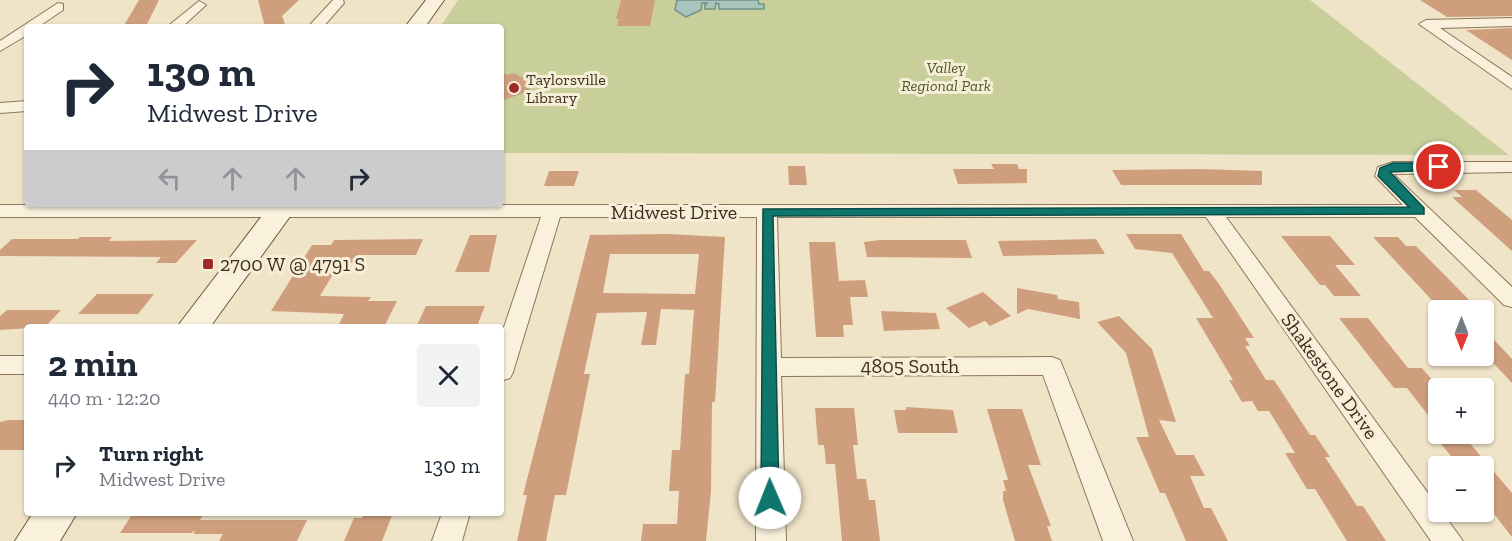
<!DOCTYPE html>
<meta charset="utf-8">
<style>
:root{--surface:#fff;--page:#f2f2f3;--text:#1f2937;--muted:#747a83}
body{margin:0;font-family:"Zilla Slab",serif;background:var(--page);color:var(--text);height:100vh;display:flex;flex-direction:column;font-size:22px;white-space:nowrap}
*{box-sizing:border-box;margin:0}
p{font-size:20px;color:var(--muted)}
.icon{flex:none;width:33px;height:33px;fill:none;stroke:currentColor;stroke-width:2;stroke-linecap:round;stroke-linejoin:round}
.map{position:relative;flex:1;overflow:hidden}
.drawer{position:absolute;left:24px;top:324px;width:480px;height:192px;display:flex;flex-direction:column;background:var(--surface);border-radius:6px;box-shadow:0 2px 4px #0004}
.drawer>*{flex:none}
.banner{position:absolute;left:24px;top:24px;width:480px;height:183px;border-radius:6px;box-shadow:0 2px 4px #0004;background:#fff;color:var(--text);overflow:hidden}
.needle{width:39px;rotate:180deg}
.buttons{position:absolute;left:1428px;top:300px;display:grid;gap:12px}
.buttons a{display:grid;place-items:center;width:66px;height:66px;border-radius:6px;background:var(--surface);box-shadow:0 2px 4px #0004;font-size:30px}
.pin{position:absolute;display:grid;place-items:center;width:51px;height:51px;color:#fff;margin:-26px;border:3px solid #fff;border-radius:50%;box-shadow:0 2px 6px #0007}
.me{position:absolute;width:66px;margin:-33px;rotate:359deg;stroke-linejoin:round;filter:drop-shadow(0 0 4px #0008)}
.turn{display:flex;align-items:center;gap:21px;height:126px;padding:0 24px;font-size:27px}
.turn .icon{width:78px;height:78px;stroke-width:2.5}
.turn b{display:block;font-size:42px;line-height:51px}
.lanes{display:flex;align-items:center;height:57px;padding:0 24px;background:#0003;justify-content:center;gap:30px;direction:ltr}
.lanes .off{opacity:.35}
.round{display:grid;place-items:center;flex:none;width:63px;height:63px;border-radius:6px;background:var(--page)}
.headline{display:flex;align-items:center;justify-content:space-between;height:102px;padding:0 24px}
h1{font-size:36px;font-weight:700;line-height:45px}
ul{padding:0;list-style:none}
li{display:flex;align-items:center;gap:18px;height:78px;padding:0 24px}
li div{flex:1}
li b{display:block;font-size:22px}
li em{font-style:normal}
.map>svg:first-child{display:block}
.green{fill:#c9cf9b}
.water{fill:#a9c4bc;stroke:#6f938a;stroke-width:1.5}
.building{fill:#cf9f7d;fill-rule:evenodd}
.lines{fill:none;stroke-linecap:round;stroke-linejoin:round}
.street-casing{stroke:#8d765c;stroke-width:2}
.secondary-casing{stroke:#6f573f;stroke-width:2}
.street{fill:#faf1dc;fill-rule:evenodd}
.secondary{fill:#faf1dc;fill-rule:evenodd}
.route{fill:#0f766e;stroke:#0a4d48;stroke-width:1.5}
.poi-dot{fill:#9e2a2b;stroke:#f7eed8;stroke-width:2}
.labels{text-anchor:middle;stroke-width:6;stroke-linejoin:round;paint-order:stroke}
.far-park-label{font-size:16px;font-style:italic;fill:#4d5a26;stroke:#f7eed8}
.far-poi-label{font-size:16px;fill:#3d2e20;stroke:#f7eed8;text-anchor:start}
.street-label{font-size:20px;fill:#3d2e20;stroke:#f7eed8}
.poi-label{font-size:20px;fill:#3d2e20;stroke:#f7eed8;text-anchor:start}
</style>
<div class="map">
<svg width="1512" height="541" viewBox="0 0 1512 541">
<rect width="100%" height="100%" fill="#f0e4c8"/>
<polygon class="green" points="458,0 1310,0 1509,155 501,153 501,27 440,27"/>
<polygon class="water" points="677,0 758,0 759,4 764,4 764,9 719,9 719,4 716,3 715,9 705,9 705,4 708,3 702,3 701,10 686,17 675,10"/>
<g class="building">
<polygon points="139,0 159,0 147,24 123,27"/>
<polygon points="258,0 299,0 282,16 286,27 265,27"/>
<polygon points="621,0 655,0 650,26 617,26 619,19 616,19"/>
<polygon points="1420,0 1512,0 1512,16 1447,17"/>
<polygon points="1512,28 1512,60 1466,30"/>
<polygon points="501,72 507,75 514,73 530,82 523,85 532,90 501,101"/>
<polygon points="991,164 1017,164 1019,169 1027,169 1027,183 958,184 953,169 994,169"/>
<polygon points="788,166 805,166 807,185 789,185"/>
<polygon points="1200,169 1262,171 1262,185 1121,185 1112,170"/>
<polygon points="549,171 579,171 574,186 544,186"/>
<polygon points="1454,190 1476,190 1512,220 1512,251 1452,197 1462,197"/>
<path d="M668,234L725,237L715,402H712L711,491L706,541H641L643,524H677L679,491H669L672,450H680L685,374H689L694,310L661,309L656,345H641L647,312L597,313L584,374H590L566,495H555L546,541H517L527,495H523L590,235ZM610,254H699L695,294L603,293Z"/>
<polygon points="1126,234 1181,234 1204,271 1209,271 1219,284 1254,338 1245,338 1250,346 1245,346 1266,380 1274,380 1310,435 1315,435 1330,457 1325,457 1357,506 1363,506 1386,541 1347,541 1315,489 1307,489 1285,453 1295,453 1269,411 1258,411 1252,401 1242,402 1229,380 1233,380 1196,318 1213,318 1172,253 1135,249"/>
<polygon points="470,235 497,235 489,272 455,272"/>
<polygon points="1281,236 1330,236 1355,265 1335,265 1361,296 1334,296 1325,285 1320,285"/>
<polygon points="80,237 112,237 109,241 197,240 176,263 156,263 161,257 0,256 0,250 12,239 78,239"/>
<polygon points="1373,237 1398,237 1406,246 1416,246 1479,310 1441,310"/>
<polygon points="423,239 416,255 360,255 356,262 339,264 320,296 371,297 368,301 397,301 384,327 339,324 344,314 271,311 312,245 331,245 334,240"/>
<polygon points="1096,239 1105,254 1003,256 998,241"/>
<polygon points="880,240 966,240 972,258 867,257 864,242"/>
<polygon points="809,242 835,242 839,281 865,280 868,297 850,297 853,325 843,325 844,337 816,337"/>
<polygon points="1017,288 1057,295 1058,299 1079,302 1080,319 1028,309 1017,314"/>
<polygon points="983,292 1011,316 990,326 985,321 969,328 946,308"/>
<polygon points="97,294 154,294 138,314 78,314"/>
<polygon points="426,306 485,306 477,326 416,327"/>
<polygon points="7,310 61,310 45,327 0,330 0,316"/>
<polygon points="881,311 936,313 940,329 884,331"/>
<polygon points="1119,316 1152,349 1176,422 1159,420 1176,455 1194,455 1205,476 1190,476 1204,508 1211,508 1228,541 1186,541 1165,493 1160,493 1136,437 1149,437 1126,353 1097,322"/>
<polygon points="1339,318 1368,318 1408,368 1422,368 1438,387 1438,428 1407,388 1394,388"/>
<polygon points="1484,329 1512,359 1512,383 1484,353"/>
<polygon points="906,407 953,410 958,433 898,433 894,410 906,410"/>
<polygon points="815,408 854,408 858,445 853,445 857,479 866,479 869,500 875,500 880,541 842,541 835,464 826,464 824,445 818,445"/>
<polygon points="987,409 1022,409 1041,465 1028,465 1051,526 1047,526 1052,541 1015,541 1003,500 1003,491 1006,491 1003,480 1008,480"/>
<polygon points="9,420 27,420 27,450 0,450 0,422"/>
<polygon points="1433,434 1462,434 1512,493 1512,537 1484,501 1484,466 1459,466"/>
<polygon points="133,513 204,513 200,520 307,520 297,541 219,541 223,534 194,534 194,530 192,533 120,533"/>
<polygon points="365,513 393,513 382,541 344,541 354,518 362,518"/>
</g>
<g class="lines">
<defs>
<g id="street">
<polygon points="333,0 343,0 344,3 323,27 308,27"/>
<polygon points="199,1 206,5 182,27 167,27"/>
<polygon points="58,3 63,4 63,10 38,27 27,27 27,35 0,51 0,41"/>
<polygon points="1512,18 1512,26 1440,28 1512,77 1512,89 1419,24 1426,20"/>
<polygon points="27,101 27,111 0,113 0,103"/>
<polygon points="1393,162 1512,162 1512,172 1393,174 1512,287 1512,307 1504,305 1415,217 1226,217 1463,541 1431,541 1206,217 777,217 781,358 1052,357 1060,360 1133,541 1103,541 1043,375 781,376 786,541 756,541 757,217 560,217 513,372 510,378 501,381 501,336 541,217 0,217 0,205 1403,205 1375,176 1378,167"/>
<rect x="0" y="356" width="27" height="18"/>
<polygon points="442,513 470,513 462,541 432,541"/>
</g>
<g id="secondary">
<polygon points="426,0 444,0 425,27 405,27"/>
<polygon points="271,204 299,204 210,327 177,327"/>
<polygon points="33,513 77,513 60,541 15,541"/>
</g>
</defs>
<use href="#street" class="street-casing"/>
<use href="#secondary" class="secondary-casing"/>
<use href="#street" class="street"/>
<use href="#secondary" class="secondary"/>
</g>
<polygon class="route" points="1393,163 1439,163 1445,167 1439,170 1390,172 1424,208 1424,214 773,216 779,498 776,503 770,505 764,503 761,498 763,209 1409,207 1378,176 1380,168"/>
<g class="poi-dot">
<circle cx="514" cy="88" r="6"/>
<rect x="202" y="258" width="12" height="12" rx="3"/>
</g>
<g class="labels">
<g class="far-park-label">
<text x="946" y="73">Valley<tspan x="946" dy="18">Regional Park</tspan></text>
</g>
<g class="far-poi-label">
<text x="526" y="85">Taylorsville<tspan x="526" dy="18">Library</tspan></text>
</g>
<g class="street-label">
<text x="674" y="219">Midwest Drive</text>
<text x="910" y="373">4805 South</text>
<text transform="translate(1330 376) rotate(54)" y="7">Shakestone Drive</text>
</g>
<g class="poi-label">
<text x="220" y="271">2700 W @ 4791 S</text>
</g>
</g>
</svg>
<div class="buttons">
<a><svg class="needle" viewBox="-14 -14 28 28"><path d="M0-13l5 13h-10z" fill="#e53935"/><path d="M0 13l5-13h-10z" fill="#747a83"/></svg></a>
<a>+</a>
<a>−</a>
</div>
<div class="pin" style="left:1439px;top:167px;background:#d93025"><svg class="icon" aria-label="arrive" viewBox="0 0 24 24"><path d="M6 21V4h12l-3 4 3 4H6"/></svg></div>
<svg class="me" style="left:770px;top:498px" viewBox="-20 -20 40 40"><circle r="19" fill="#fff"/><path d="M0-13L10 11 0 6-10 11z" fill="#0f766e"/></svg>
<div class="banner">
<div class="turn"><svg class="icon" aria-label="right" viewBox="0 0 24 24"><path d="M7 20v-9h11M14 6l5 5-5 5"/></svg><div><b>130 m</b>Midwest Drive</div></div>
<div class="lanes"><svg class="icon off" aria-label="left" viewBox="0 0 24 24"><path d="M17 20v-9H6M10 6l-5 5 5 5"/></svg><svg class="icon off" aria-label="ahead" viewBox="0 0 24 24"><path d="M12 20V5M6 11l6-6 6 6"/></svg><svg class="icon off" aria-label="ahead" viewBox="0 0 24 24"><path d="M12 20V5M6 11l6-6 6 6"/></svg><svg class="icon" aria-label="right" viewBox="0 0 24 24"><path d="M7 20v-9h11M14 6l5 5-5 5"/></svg></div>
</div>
<section class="drawer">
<div class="headline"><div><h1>2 min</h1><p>440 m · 12:20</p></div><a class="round"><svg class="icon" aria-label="close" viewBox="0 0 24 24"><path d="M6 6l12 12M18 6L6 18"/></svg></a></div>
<ul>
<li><svg class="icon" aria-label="right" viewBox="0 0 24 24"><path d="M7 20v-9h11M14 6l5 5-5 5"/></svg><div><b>Turn right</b><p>Midwest Drive</p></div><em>130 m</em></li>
</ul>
</section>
</div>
